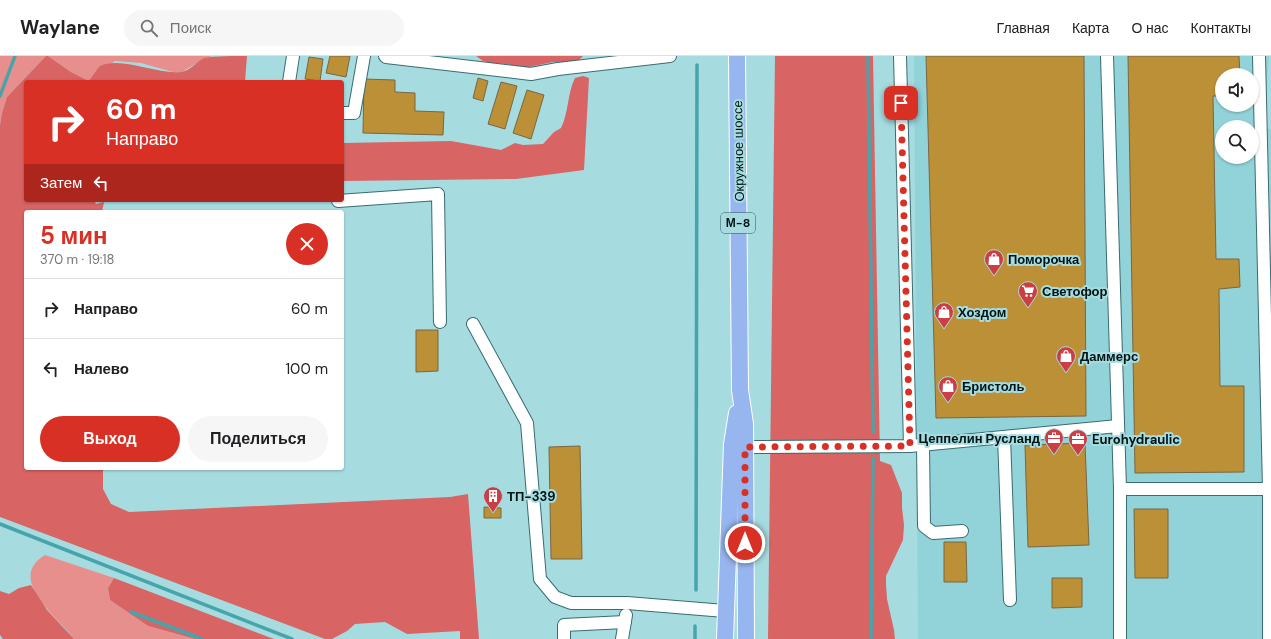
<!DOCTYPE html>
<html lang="ru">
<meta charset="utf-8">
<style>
:root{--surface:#fff;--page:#f6f6f6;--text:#202124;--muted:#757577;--line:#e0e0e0;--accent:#d93025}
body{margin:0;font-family:"DM Sans",sans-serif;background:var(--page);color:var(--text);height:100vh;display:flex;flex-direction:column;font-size:15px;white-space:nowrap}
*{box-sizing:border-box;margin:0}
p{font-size:13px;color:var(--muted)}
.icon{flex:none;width:22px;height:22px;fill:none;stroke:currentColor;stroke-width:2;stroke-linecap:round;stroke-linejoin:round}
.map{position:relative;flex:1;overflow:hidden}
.sheet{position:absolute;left:24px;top:154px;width:320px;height:260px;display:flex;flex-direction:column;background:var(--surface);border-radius:4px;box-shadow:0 1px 3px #0004}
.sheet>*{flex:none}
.guide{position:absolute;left:24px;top:24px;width:320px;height:122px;border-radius:4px;box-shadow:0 1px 3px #0004;background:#d93025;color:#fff;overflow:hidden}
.controls{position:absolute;left:1215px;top:12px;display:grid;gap:8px}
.controls a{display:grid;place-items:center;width:44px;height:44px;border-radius:50%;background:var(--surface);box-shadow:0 1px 3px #0004;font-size:20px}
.pin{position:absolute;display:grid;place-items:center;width:34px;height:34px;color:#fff;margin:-17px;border-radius:8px;box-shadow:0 2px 6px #0006}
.me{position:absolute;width:44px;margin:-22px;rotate:0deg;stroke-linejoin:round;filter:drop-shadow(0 0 3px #0008)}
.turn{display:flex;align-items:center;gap:14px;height:84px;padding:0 16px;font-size:18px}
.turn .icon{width:52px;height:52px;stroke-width:2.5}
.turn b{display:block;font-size:28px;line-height:34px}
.then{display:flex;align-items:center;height:38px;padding:0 16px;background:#0003;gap:8px;font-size:15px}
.round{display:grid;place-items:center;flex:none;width:42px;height:42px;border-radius:21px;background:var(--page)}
.headline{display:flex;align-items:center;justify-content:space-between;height:68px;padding:0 16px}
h1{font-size:24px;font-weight:700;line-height:30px;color:var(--accent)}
.primary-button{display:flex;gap:8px;margin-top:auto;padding:8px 16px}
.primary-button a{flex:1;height:46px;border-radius:24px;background:var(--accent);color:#fff;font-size:16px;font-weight:700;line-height:46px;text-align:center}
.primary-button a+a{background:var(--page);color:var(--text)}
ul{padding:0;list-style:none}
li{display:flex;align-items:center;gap:12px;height:60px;padding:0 16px;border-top:1px solid var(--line)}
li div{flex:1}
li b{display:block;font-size:15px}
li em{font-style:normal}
header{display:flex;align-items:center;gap:24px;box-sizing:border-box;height:56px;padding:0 20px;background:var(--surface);border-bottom:1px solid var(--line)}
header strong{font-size:19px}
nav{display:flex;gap:22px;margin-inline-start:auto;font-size:14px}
.search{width:280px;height:36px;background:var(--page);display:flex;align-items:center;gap:10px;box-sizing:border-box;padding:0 14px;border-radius:22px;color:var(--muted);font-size:15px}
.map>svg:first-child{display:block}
.built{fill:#92d3d9;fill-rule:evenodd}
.green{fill:#e78f8c}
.forest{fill:#d86464}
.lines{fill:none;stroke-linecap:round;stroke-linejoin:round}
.stream{stroke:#47a4ab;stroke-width:3.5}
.building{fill:#bb9037;stroke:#796643}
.minor-casing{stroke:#386c70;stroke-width:14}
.major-casing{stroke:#fff;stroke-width:18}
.minor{stroke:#fff;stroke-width:12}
.major{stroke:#97b5ef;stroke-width:16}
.route{stroke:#d93025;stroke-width:7;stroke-dasharray:0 12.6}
.labels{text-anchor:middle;stroke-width:4;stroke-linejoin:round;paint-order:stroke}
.shield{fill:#a6dce0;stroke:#325052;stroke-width:1}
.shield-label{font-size:12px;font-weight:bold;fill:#011415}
.street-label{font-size:13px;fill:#011415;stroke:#a6dce0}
.poi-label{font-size:13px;font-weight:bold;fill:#011415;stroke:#a6dce0;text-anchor:start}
</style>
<header>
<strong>Waylane</strong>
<div class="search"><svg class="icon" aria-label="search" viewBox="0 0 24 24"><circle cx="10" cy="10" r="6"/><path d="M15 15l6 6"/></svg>Поиск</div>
<nav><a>Главная</a><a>Карта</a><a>О нас</a><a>Контакты</a></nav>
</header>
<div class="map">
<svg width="1271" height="583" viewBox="0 0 1271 583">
<rect width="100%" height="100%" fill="#a6dce0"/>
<path class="built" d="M914,0H1269L1264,72L1271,73V583H918ZM1222,19H1252V49H1222ZM1222,71H1252V101H1222Z"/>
<g class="green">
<polygon points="0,0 46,0 7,41 2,57 0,69"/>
<polygon points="48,0 213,0 205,2 182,16 173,16 141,7 115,5 89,25 71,16"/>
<path d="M45,499L114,522L108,532L110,544L148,570L195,583H74C59,562 5,523 45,499Z"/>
</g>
<g class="forest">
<path d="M46,0H48L71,16L89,25C93,20 96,14 100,10C123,0 157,19 181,16C190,15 196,6 204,2C216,0 234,0 247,0L245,26H26V144H94L96,148L104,146L102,156H26V412H103V433L111,448L129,456L450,441L468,438L479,583H460V575L407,578L385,566L355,568L347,575L332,583H325L0,461V69L2,57L7,41Z"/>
<polygon points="476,0 583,0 577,6 569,7 553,6 524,12 507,8 491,7 483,5"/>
<polygon points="775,0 873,0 880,405 891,409 902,437 902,452 904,469 903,484 886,520 886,528 887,543 894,574 895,583 768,583"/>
<path d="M583,20L589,22L584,114L516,123L342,125V87L451,85L501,94L515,87L523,89L543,88L554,76L561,72C569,56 567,38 575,22Z"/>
<polygon points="114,522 274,583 195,583 148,570 110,544 108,532"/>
<polygon points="31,529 47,554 74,583 3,583 0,579 0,535 9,538 19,532"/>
</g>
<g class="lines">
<g class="stream">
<polyline points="868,0 873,376"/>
<polyline points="0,40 15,0"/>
<polyline points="0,468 292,583"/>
<polyline points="696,534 697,9"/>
<polyline points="131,556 202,583"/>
<polyline points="695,583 695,570"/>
<polyline points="871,583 873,402"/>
</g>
</g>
<g class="building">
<polygon points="330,0 350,0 346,21 326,17"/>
<polygon points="926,0 1084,0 1086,360 936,362"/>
<polygon points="1128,0 1239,0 1240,19 1222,19 1222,40 1213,40 1216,203 1239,203 1240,231 1219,233 1220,330 1244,330 1244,416 1135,417"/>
<polygon points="309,1 323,3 320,25 305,23"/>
<polygon points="478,22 488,25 483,45 473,42"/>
<polygon points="364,23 395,24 395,36 415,37 415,55 444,56 443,79 363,77"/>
<polygon points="501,26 517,30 505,73 488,68"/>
<polygon points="527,34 544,39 531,83 513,77"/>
<polygon points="416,274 438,274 438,315 416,316"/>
<polygon points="1085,387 1089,489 1028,491 1025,389"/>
<polygon points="580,390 582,503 551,503 549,391"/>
<polygon points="484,451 501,452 501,462 484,462"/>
<polygon points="1134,453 1168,453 1168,522 1135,522"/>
<polygon points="944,486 966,486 967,526 944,526"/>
<polygon points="1052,522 1082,522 1082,551 1052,552"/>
</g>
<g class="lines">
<defs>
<g id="minor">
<polyline points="385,0 386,1 531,18 558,13 670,0"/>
<polyline points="900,0 910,390"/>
<polyline points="1107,0 1120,433 1120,583"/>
<polyline points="1259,0 1269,433 1269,583"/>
<polyline points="289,26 293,0"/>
<polyline points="342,57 354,57 364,0"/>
<polyline points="338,145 438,138 440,266"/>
<polyline points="473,268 527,367 540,523 555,541 571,547 627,547 725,555"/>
<polyline points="1004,381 1010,544"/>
<polyline points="923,389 924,470 933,477 962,475"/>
<polyline points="745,391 910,390 1118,370"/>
<polyline points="1120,433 1269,433"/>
<polyline points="564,583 564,569 625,566"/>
<polyline points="622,583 626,559"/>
</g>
<g id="major">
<polyline points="737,0 740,334 745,368 746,583"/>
<polyline points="725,583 732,388 737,357"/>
</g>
</defs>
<use href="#minor" class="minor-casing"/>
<use href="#major" class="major-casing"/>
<use href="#minor" class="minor"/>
<use href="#major" class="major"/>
</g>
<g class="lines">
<polyline class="route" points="745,487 745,391 910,390 901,47"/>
</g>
<defs>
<symbol id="shop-pin" viewBox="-11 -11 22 30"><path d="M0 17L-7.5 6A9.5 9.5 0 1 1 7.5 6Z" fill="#cc3d44" stroke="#a6dce0"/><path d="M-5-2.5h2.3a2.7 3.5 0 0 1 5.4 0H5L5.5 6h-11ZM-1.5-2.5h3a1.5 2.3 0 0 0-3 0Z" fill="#fff"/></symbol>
<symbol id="supermarket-pin" viewBox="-11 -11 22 30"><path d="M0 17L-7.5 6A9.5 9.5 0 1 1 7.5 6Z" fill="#cc3d44" stroke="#a6dce0"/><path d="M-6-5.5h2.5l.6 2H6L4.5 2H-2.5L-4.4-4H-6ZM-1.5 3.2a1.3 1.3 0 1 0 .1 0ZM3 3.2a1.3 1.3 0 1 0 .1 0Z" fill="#fff"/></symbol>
<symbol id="office-pin" viewBox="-11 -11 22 30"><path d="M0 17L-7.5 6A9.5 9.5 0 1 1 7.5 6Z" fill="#cc3d44" stroke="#a6dce0"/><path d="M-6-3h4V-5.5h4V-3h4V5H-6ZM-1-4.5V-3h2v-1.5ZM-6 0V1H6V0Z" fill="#fff"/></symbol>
<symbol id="building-pin" viewBox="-11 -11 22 30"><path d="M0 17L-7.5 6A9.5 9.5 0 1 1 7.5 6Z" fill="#cc3d44" stroke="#a6dce0"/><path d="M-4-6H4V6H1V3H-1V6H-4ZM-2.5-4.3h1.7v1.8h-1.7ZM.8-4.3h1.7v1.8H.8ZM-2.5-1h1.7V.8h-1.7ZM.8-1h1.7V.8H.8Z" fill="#fff"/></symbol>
</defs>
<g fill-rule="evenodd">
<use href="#shop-pin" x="983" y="192" width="22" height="30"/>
<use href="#supermarket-pin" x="1017" y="224" width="22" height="30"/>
<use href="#shop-pin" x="933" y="245" width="22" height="30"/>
<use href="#shop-pin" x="1055" y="289" width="22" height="30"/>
<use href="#shop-pin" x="937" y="319" width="22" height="30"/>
<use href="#office-pin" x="1043" y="371" width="22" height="30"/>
<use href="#office-pin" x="1067" y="372" width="22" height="30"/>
<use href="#building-pin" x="482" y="429" width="22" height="30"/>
</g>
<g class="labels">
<rect class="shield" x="721" y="157" width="34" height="20" rx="3"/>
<g class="shield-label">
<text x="738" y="171">М-8</text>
</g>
<g class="street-label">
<text transform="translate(738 95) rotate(-91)" y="5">Окружное шоссе</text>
</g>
<g class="poi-label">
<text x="1008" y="208">Поморочка</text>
<text x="1042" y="240">Светофор</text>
<text x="958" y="261">Хоздом</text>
<text x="1080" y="305">Даммерс</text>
<text x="962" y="335">Бристоль</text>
<text x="1040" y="387" text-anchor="end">Цеппелин Русланд</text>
<text x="1092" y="388">Eurohydraulic</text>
<text x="507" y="445">ТП-339</text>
</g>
</g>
</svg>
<div class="controls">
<a><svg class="icon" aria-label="sound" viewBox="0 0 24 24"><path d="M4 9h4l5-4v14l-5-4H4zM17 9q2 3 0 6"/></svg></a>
<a><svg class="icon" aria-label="search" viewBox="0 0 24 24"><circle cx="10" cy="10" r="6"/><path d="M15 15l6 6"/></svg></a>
</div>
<div class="pin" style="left:901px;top:47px;background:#d93025"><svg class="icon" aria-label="arrive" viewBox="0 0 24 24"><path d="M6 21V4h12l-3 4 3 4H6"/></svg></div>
<svg class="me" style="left:745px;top:487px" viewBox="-20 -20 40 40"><circle r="17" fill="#d93025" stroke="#fff" stroke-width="3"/><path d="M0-11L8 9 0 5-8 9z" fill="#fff"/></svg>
<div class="guide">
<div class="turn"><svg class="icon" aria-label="right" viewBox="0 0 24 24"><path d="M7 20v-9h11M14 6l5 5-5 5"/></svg><div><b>60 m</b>Направо</div></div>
<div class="then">Затем<svg class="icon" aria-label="left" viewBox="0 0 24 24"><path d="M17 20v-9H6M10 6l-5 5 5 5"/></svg></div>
</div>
<section class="sheet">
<div class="headline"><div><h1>5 мин</h1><p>370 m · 19:18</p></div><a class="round" style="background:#d93025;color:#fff"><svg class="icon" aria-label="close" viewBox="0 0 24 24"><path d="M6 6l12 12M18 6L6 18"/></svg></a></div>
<ul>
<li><svg class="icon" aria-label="right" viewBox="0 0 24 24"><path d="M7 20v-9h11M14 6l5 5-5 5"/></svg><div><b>Направо</b></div><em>60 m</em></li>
<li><svg class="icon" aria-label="left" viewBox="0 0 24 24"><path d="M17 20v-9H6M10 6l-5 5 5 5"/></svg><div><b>Налево</b></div><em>100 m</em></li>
</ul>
<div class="primary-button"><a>Выход</a><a>Поделиться</a></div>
</section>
</div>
